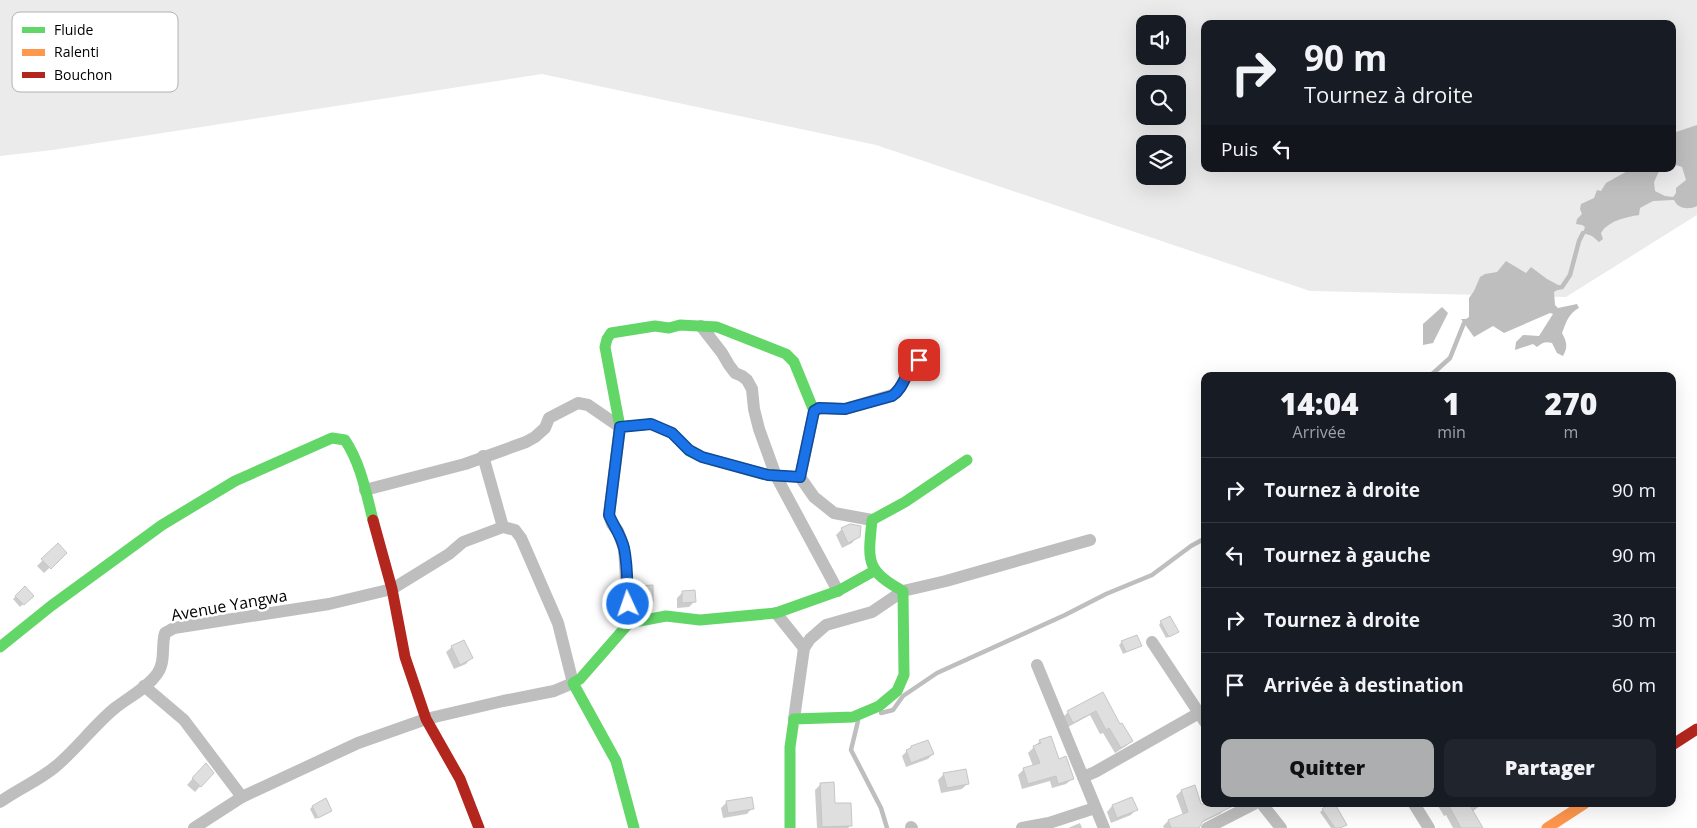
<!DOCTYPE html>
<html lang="fr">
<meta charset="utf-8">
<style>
:root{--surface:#171b24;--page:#20242c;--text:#f1f3f6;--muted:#9ea1a6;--line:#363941;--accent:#adaeaf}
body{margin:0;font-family:"Open Sans",sans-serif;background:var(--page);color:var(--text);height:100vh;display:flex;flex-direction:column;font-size:19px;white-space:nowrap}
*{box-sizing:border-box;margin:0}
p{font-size:16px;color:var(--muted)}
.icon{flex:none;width:28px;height:28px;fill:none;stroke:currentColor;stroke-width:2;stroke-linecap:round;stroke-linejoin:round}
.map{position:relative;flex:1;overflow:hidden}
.side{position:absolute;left:1201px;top:372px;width:475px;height:435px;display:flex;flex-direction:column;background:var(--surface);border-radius:10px;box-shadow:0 5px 20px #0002}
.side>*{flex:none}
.banner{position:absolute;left:1201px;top:20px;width:475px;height:152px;border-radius:10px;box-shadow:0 5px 20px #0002;background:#171b24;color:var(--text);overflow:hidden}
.fabs{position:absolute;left:1136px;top:15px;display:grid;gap:10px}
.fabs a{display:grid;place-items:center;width:50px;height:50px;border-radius:10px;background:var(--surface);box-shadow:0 5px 20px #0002;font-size:25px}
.pin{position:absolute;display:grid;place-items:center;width:42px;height:42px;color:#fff;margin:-21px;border-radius:10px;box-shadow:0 2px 8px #0006}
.me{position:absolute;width:55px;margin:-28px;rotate:357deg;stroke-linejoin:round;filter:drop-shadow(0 0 4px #0008)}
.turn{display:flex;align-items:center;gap:18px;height:105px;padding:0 20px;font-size:22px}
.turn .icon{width:65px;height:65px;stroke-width:2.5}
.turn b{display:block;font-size:35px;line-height:42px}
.then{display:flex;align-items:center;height:48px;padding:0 20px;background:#0003;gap:10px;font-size:19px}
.eta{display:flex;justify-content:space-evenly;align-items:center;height:85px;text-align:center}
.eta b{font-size:30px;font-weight:800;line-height:35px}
.button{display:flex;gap:10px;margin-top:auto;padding:10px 20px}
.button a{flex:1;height:58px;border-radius:10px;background:var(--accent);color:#111;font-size:20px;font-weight:800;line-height:58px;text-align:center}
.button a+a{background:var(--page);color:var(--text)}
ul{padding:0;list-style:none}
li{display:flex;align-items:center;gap:15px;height:65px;padding:0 20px;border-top:1px solid var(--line)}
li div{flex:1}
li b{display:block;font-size:19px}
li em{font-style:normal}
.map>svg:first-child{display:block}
.green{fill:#ebebeb;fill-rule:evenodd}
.water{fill:#bebebe}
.shadow{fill:#0003}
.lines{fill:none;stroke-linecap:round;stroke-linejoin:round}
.stream{stroke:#bebebe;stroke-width:4.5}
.building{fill:#dfdfdf;stroke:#c6c6c6}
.street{stroke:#bebebe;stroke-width:12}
.fast{stroke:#63d668;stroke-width:11}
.slow{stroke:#ff974d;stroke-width:11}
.jam{stroke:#b3261e;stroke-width:11}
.route-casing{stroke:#114b97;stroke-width:12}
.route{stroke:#1a73e8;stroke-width:9}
.labels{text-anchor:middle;stroke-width:5;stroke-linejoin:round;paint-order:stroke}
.street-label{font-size:16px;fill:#000;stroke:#fff}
.key{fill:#fff;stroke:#b2b2b2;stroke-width:1}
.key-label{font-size:14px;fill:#000}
</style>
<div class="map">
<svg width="1697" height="828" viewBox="0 0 1697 828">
<rect width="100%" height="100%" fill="#fff"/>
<path class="green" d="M0,0H1697V215L1566,297L1310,291L876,145L542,74L53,150L0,156ZM1145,24H1178V56H1145ZM1205,24H1672V169H1205ZM1145,84H1178V116H1145ZM1145,144H1178V176H1145Z"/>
<g class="water">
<path d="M1697,125V206C1689,210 1678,209 1674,200L1653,201L1640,208L1639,215C1626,217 1608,221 1601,233L1603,239L1599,242L1592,236L1583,233L1585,227L1582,225L1576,224L1577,219L1582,214L1580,209L1581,204L1594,198L1597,190L1601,191L1606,183L1631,169H1660L1654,182L1655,191L1665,196L1673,197L1676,193V188L1686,180L1682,167L1673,164V133Z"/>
<path d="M1506,261L1526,273L1531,267L1547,279L1562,287L1554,292L1555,305L1558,308L1577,304L1579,308C1569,313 1566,322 1562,333C1567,342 1568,347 1563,356L1557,353L1552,343C1545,341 1542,343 1537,347L1533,344L1515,350L1516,342L1523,335L1539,336L1553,314L1550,313L1504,333L1493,326L1474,337L1461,319H1466L1469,317V298L1474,291L1480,277L1485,274L1497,272Z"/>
<polygon points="1442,307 1448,313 1433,343 1423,345 1423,324"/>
</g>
<g class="shadow">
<polygon points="850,525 858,536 852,543 842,548 836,535 842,529"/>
<polygon points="58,545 65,553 44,573 37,566"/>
<polygon points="635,587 652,602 646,607 630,607 630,593"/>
<polygon points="25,588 32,596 20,607 13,599"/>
<polygon points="683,592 695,601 689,607 677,608 677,598"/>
<polygon points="1161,622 1175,634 1166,638 1159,625"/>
<polygon points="1122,642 1140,646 1123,654 1119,645"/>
<polygon points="452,647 471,658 466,664 454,669 446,652"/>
<polygon points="1102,693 1120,726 1132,741 1126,746 1115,753 1103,733 1100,734 1090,715 1068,727 1063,717 1068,712"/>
<polygon points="1040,741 1072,779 1066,784 1052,788 1050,781 1022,789 1018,775 1024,769 1033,766 1028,753"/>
<polygon points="911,747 933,754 928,759 906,767 902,756"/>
<polygon points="200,770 212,773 195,792 187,785"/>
<polygon points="944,774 967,784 962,789 941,793 938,780"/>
<polygon points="821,784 834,805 851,825 848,828 817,828 815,790"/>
<polygon points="1181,791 1200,805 1205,803 1205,804 1224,804 1226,808 1220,814 1199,824 1196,828 1164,828 1163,826 1168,821 1183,815 1176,796"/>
<polygon points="1132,798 1136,809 1131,815 1111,823 1107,812 1112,806"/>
<polygon points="727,802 752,808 747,814 723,818 721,808"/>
<polygon points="1331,804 1334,804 1345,824 1341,828 1331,828 1320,812"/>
<polygon points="1437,804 1482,804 1472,812 1481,828 1453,828 1446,815 1444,816"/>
<polygon points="312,807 328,813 315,819 310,809"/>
<polygon points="1080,823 1082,828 1068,828"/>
</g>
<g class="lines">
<g class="stream">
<polyline points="1556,288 1562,287 1570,275 1579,241 1583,233"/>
<polyline points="1430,376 1450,358 1464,323 1468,321"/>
<polyline points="881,713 893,710 903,696 937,673 1065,615 1106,594 1152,575 1191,546 1202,540 1205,541"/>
<polyline points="858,721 851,750 881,808 887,828"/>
</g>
</g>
<g class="building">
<polygon points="850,524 861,526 860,537 848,543 841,528"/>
<polygon points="58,543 67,553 51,569 41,559"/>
<polygon points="653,585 653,602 636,602 635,586"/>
<polygon points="25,586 34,596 24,605 15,596"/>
<polygon points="695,590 696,602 682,603 682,591"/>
<polygon points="1170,616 1179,632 1169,637 1160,621"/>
<polygon points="1137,635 1142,646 1126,652 1121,641"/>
<polygon points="464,640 473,658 460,665 451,646"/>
<polygon points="1103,692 1120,724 1122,723 1133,741 1121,748 1109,728 1106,730 1096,711 1073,723 1067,711"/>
<polygon points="1051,736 1059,759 1066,756 1074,779 1058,784 1056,776 1028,784 1023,768 1040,763 1033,746 1041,743 1039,740"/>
<polygon points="928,740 934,754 911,763 906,750 911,748 911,746"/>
<polygon points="206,763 214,773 201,787 192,778"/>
<polygon points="966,769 969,784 947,788 943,773"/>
<polygon points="834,782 835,803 851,803 852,826 822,827 820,783"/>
<polygon points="1195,785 1201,804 1237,804 1203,821 1199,828 1171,828 1168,820 1188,812 1181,790"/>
<polygon points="752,797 754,809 728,813 726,801"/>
<polygon points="1132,797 1138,810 1117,818 1112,805"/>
<polygon points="326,798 332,811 318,818 312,806"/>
<polygon points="1329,804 1335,804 1347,825 1340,828 1335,828 1322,809"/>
<polygon points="1448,804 1469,804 1483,828 1461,828"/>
</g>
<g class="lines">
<g class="street">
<polyline points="701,326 722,353 729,365 735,373 742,376 747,380 752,389 754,409 759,429 776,476 838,591"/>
<polyline points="365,490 465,464 526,442 535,437 545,428 549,418 578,403 588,405 620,427 609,515 612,524 618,531 624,549 629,623"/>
<path d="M872,520L834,513L814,497L800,477L814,411L819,408L845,409L892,395C906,388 905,368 919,360"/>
<polyline points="776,613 804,648"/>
<polyline points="1152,642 1199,713"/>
<polyline points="1037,665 1083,777 1095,772 1199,713 1205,722"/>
<polyline points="144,686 184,720 242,797"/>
<polyline points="794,719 804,648 810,639 826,625 872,612 903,591 946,581 1090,540"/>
<polyline points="1083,777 1104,828"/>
<path d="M0,802C18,789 38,781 55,767C77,749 94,725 115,708C129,697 147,688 157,674C166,662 161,646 165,633L174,628L329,604L392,589L449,554L463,542L503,527"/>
<polyline points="1262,804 1281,828"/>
<polyline points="1414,804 1429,828"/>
<polyline points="911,827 912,828"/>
<polyline points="194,828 242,797 358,743 426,719 503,701 554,691 573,683 558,623 521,538 515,530 503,527 483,456"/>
<polyline points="1022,828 1049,823 1095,808"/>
<polyline points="1207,828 1254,804"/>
</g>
<g class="fast">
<polyline points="800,477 769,475 702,457 689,451 672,433 651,424 620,427 605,347 607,339 611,333 655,326 669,328 680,325 717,327 786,354 794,362 814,411"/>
<path d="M0,647L51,606L162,525L235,481L332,438L345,440C361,464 366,493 373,520"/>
<polyline points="634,828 616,761 573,683 580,679 629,623 666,616 700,620 776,613 838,591 874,571"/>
<path d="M790,828V747L794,719L853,717L879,706L897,691L904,675L903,591C865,571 868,560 872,520L905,502L967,460"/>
</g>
<polyline class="slow" points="1547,828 1584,804"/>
<g class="jam">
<polyline points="373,520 392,589 405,657 426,719 460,779 479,828"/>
<polyline points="1672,745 1697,729"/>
</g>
</g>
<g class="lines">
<defs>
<path id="route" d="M628,604C627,586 628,566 624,548C621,535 614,527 609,515L620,427L651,424L672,433L689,450L702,457L768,475L800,477L814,411L819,408L845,409L892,396C906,387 905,368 919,360"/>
</defs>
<use href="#route" class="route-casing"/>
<use href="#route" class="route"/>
</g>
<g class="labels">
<g class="street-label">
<text transform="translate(229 605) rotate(-10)" y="6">Avenue Yangwa</text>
</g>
</g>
<rect x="12" y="12" width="166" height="80" rx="8" class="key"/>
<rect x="22" y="27" width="23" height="6" fill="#63d668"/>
<rect x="22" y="49" width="23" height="7" fill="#ff974d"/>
<rect x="22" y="72" width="23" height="6" fill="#b3261e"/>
<g class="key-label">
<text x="54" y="35">Fluide</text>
<text x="54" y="57">Ralenti</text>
<text x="54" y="80">Bouchon</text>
</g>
</svg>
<div class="fabs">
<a><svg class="icon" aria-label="sound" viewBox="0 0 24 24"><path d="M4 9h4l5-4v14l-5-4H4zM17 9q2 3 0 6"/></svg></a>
<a><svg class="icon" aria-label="search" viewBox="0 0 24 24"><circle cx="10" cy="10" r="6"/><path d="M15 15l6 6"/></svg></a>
<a><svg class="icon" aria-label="layers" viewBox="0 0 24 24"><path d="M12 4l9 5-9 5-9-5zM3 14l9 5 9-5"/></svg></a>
</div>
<div class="pin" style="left:919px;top:360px;background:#d93025"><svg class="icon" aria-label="arrive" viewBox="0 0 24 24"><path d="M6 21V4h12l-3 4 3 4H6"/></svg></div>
<svg class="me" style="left:628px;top:604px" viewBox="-20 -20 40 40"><circle r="17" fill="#1a73e8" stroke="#fff" stroke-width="3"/><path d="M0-11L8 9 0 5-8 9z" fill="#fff"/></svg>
<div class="banner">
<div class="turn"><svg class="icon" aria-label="right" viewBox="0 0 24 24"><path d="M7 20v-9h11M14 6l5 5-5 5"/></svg><div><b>90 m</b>Tournez à droite</div></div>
<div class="then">Puis<svg class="icon" aria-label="left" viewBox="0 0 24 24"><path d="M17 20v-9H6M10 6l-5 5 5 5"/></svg></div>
</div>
<section class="side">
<div class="eta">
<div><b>14:04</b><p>Arrivée</p></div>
<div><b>1</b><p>min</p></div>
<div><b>270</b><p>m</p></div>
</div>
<ul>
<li><svg class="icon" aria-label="right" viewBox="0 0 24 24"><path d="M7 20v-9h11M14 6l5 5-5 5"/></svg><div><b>Tournez à droite</b></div><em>90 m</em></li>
<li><svg class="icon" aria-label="left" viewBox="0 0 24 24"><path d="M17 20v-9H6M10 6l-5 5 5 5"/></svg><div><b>Tournez à gauche</b></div><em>90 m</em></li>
<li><svg class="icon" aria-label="right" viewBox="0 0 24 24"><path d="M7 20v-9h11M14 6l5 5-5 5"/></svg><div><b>Tournez à droite</b></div><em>30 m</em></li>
<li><svg class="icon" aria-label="arrive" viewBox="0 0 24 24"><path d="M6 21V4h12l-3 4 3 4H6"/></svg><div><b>Arrivée à destination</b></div><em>60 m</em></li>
</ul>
<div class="button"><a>Quitter</a><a>Partager</a></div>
</section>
</div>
